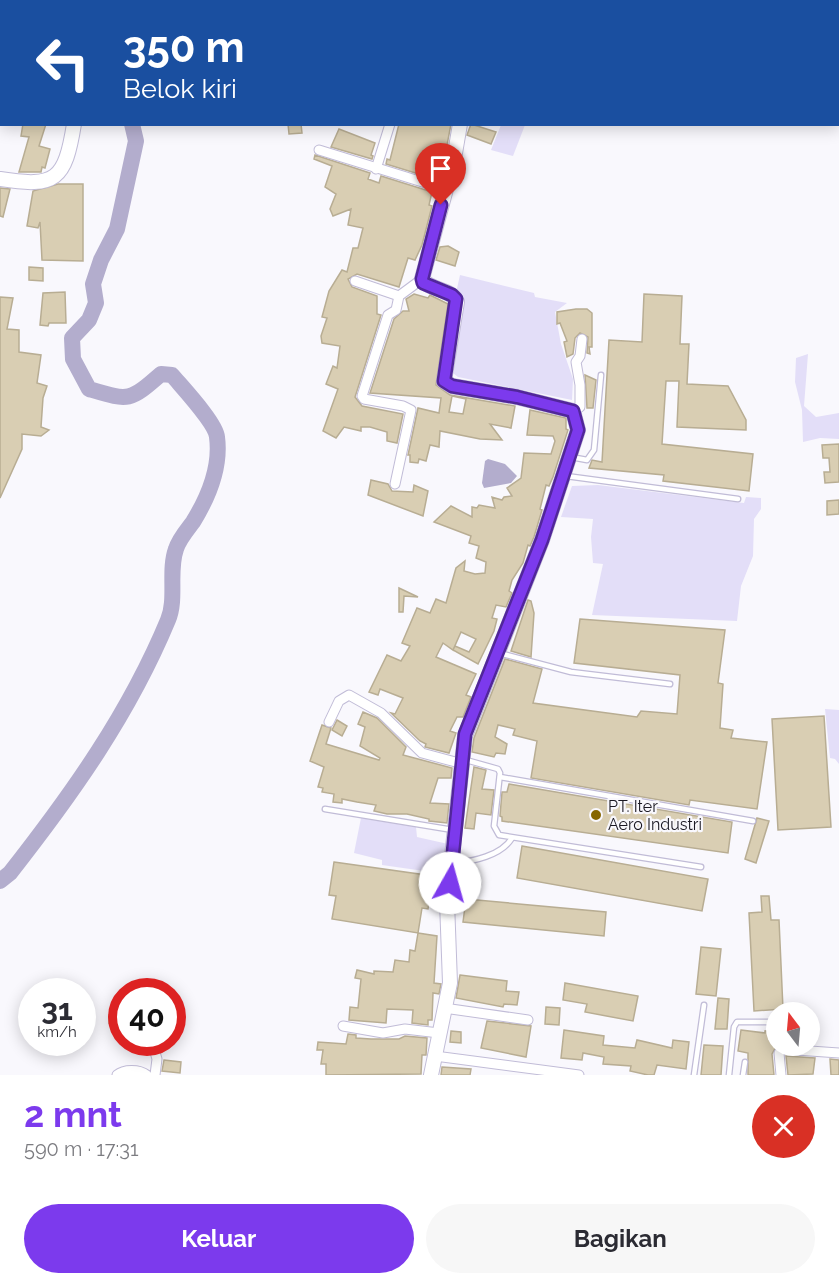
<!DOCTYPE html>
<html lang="id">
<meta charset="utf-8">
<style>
:root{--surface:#fff;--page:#f7f7f7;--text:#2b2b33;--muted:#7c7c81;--accent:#7c3aed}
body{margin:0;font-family:Raleway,sans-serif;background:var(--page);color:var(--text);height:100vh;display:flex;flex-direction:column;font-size:22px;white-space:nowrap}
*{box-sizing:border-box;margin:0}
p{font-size:20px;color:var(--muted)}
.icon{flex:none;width:33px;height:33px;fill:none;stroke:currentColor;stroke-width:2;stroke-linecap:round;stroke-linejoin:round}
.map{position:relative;height:1075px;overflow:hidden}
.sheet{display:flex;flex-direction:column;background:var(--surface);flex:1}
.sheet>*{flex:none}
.hud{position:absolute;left:0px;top:0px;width:840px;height:126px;box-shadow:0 3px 15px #0003;background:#1a4fa0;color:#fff;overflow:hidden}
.needle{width:39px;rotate:344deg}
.controls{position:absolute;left:766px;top:1002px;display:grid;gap:12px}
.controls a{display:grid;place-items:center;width:54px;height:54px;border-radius:50%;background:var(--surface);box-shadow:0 3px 15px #0003;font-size:30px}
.speed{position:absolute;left:18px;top:978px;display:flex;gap:12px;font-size:30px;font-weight:700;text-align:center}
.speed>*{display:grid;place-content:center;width:78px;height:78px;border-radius:50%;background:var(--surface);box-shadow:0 3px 15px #0003;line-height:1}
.speed small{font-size:15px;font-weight:400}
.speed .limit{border:9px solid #d22;background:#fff;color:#111}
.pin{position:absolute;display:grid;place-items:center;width:51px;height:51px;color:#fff;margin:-62px -26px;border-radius:50% 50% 50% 0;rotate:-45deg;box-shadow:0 0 6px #0007}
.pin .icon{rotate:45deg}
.me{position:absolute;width:66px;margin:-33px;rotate:7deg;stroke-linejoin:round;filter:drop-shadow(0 0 4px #0008)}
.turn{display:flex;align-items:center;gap:21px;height:126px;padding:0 24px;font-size:27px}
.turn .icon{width:78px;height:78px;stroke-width:2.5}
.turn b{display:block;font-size:42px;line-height:51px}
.round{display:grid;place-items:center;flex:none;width:63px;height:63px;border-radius:32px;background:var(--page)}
.headline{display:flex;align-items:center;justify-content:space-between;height:102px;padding:0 24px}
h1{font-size:36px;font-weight:700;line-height:45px;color:var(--accent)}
.cta{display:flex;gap:12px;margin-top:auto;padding:12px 24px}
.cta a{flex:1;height:69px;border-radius:36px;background:var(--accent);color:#fff;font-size:24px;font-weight:700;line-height:69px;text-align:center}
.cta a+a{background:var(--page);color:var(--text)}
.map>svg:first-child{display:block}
.green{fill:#e3def8}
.water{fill:#b3adcd}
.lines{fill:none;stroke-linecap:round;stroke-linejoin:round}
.river{stroke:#b3adcd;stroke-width:16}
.building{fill:#d9ceb3;stroke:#b8ad93;stroke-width:1.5;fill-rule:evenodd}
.lane-casing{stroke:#c1bcd7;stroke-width:7}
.street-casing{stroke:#c1bcd7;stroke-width:11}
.secondary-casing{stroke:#c1bcd7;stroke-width:16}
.lane{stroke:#fff;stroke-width:4.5}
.street{stroke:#fff;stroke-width:9}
.secondary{stroke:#fff;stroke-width:14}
.route-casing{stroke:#51269a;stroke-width:15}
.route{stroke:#7c3aed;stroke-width:10}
.poi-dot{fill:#866600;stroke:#f9f8fd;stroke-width:2}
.labels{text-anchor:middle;stroke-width:4.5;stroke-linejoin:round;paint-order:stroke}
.poi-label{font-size:16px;fill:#1b1923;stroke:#f9f8fd;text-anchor:start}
</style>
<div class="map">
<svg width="839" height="1075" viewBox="0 0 839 1075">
<rect width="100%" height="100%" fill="#f9f8fd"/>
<g class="green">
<polygon points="501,125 525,125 513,156 491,150"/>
<polygon points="460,275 534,293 535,297 567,303 555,312 561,344 573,379 572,400 458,377 453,373 464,306 464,299 456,293"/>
<polygon points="808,354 804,406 816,417 839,413 839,439 820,438 803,442 802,410 795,382 796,358"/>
<polygon points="598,485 744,503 746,497 761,498 761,509 754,519 753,556 741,586 737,621 592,615 603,564 593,563 591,537 593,519 561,517 572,486"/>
<polygon points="825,709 839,710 839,764 835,759 830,758"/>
<polygon points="361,818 416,827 417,837 448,844 445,874 382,865 382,860 354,853"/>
</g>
<polygon class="water" points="488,459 505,464 517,476 511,483 484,488 482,483 485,461"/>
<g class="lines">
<g class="river">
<polyline points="294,0 294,2"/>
<path d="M0,881L10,873C72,794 129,714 168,620C177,599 168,571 176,549C179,539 187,530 193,522C209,496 221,467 217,437C216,423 182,387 172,375L161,374C129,402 129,401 89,389L73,359L72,338L89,320L96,303L93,284L101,260L117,229L136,141L132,124"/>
</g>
</g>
<g class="building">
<polygon points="23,124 46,124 39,146 50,149 45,168 42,167 41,172 19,172 29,137 21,136"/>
<polygon points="288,124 301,124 302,133 289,134"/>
<polygon points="399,124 451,124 444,161 437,158 433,168 425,166 422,175 386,164 387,159 390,160"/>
<polygon points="471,124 496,132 491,144 467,135"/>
<polygon points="339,129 375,143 371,155 373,156 372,159 331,147"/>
<polygon points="315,155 370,173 368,179 379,183 381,176 432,192 429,205 432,206 422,245 415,260 408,258 399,287 357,274 348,279 352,287 377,296 377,314 381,315 355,397 362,406 403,414 397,443 387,441 387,432 370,427 361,427 361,431 344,427 336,438 323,431 338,389 326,384 333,366 337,368 340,346 322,343 321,336 327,318 322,317 329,291 342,270 347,272 353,248 358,248 363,228 348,225 351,209 333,216 330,209 336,194 325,187 332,166 314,159"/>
<polygon points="58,184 83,184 83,261 42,260 40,222 38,228 27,226 33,191"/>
<polygon points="0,188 10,189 3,217 0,216"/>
<polygon points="448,246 459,252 455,266 436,260 440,247"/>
<polygon points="29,267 43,268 43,281 29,280"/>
<polygon points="65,292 66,323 49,323 48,326 40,325 43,293"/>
<path d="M414,294L428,298L430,295L448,304L436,385L450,395L515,406L511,428L490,424L502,440L480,439L440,431L439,447L430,445L426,461L419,459L418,463L410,462V455H408L418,408L439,413L441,398L370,393L394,319L403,311H409L406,299ZM452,396L466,399L463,414L449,412Z"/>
<polygon points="644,294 682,296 680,344 689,344 687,384 728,386 746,420 746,430 677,427 679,381 666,381 662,444 753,454 749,491 663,481 664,475 589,468 592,460 602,462 609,340 642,342"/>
<polygon points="0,297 13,298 7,329 19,330 19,352 41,355 37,383 47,386 43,398 41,427 49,430 41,436 22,434 22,449 0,498"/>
<polygon points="576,309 587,309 592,313 592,347 589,347 590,354 587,353 588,337 580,333 575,338 573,354 567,357 564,342 567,341 560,323 557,324 557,312"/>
<polygon points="585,375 596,380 593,408 587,408"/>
<polygon points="530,410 566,418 566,429 568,430 553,477 549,486 546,485 540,509 542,510 534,537 530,546 528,545 523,563 512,580 509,591 512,593 506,607 496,605 492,618 497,619 494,631 478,664 453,650 455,646 469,652 476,639 461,632 453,650 443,643 436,657 476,674 466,695 471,697 463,717 457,717 450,731 456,733 449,753 425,747 426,744 420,741 391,713 395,714 403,698 380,689 378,695 369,692 387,655 401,661 410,646 402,643 417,608 430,613 436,599 446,603 456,568 465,561 464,571 475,574 485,573 486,562 476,558 479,546 469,543 471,536 434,522 451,506 472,517 472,507 477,508 479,505 495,508 492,497 502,500 504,497 512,496 507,488 521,478 524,453 551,454 555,441 553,436 527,435"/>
<polygon points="839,444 839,482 825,483 824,472 830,472 829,458 823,458 822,445"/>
<polygon points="371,480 388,484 392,491 413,492 414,485 428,491 423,516 368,495"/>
<polygon points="839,500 839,514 827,515 827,501"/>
<polygon points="399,588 418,597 404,596 403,612 399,612"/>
<polygon points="528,600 531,601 534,613 531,657 511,651"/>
<polygon points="580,619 725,630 718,683 723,684 720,728 733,730 731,738 767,742 757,809 690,800 689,805 531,778 537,741 513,735 515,729 498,725 495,737 507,744 505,754 496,753 494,757 472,752 474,738 505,659 542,669 533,703 637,717 641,711 677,714 680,675 574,663"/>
<polygon points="363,712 377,718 406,747 403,755 452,768 451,778 438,778 430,803 449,804 447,823 429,821 429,819 407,814 387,814 374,811 376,805 357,802 342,799 342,803 333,802 334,794 322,792 323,788 318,787 324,767 310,761 322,725 331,728 326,744 379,760 380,758 360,746 365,727 358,724"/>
<polygon points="824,716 831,827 778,830 772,719"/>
<polygon points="337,720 347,726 342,736 332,730"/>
<polygon points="474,767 486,770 482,789 494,790 491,815 476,813 474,829 465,828"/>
<polygon points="509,784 732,822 728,853 502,821 502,817 500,816 502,792 507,792"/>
<polygon points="757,818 769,821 756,863 745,859"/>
<polygon points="522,846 708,879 702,911 517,878"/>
<polygon points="334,862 433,876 428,909 422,908 418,933 332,919 336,896 329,895"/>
<polygon points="761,896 769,896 771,920 779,920 783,1009 754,1011 749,913 762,912"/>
<polygon points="466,899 606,912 604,936 463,922"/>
<polygon points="418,933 437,936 434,983 441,984 439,994 433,993 432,1020 428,1020 428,1025 412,1023 413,1010 387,1009 386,1023 349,1020 350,1007 358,1008 361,979 355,978 357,970 374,974 374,971 393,972 395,960 409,962 410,950 415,951"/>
<polygon points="701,947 721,949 716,996 696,994"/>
<polygon points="460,975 507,981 506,991 519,992 517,1005 504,1004 503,1007 456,998"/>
<polygon points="565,983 638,996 633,1021 585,1012 587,1004 563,1000"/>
<polygon points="718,998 729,999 727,1029 715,1029"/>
<polygon points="546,1007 560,1008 559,1025 545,1024"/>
<polygon points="109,1015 122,1015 122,1031 114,1031 114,1022 109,1023"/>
<polygon points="487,1021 531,1026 526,1057 481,1048"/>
<polygon points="564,1030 604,1036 603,1045 635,1048 637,1040 672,1048 673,1040 689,1042 686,1069 657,1065 654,1075 648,1075 630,1071 631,1066 603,1064 604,1057 583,1053 582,1060 561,1058"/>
<polygon points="741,1030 765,1033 765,1031 777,1030 777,1045 772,1054 774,1075 748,1075 748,1053 738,1051"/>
<polygon points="451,1031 461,1032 461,1043 450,1042"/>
<polygon points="348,1034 356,1035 356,1038 371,1039 399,1039 405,1036 427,1038 426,1055 422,1055 421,1074 326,1075 326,1064 321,1064 323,1050 317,1050 318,1042 346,1044"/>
<polygon points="704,1045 723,1046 721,1075 701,1075"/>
<polygon points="786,1056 815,1058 813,1074 788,1075"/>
<polygon points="830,1059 839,1060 839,1075 831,1075"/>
<polygon points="164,1060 181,1062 180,1073 162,1071"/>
<polygon points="442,1067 471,1069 470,1075 441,1075"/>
</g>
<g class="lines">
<defs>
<g id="lane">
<polyline points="320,1 321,0"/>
<polyline points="806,2 807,0"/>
<polyline points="571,457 587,460 594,450 601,375"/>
<polyline points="566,476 738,499"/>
<polyline points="499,653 571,672 670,684"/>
<polyline points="466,760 498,769 500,773 494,826 499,835 701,867"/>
<polyline points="500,777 753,821"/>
<polyline points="325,809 453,830"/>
<path d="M453,864C473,861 501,856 512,838"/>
<polyline points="694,1075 704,1005"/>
<polyline points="729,1075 734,1027 737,1022 777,1022"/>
<polyline points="743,1075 745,1062"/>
</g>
<g id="street">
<polyline points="319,150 445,189"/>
<polyline points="376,169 390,124"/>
<polyline points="355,281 399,296"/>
<polyline points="573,411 580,407 580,385 576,362 580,356 582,339"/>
<polyline points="395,484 411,410 403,406 364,399 362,396 388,315 396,310 399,296 422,279"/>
<polyline points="329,722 339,701 349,695 381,713 422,753 463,764"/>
<polyline points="444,1008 528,1020"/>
<polyline points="343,1026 383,1033 405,1029 439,1033"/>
<polyline points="152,1042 157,1059 155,1075"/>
<polyline points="435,1056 579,1075"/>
<path d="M117,1075C124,1069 139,1069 147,1075"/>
<polyline points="781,1075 779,1053 782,1049 839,1053"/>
</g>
<g id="secondary">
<polyline points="92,2 93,0"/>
<polyline points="451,2 451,0"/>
<path d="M0,179C56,188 65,180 74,124"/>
<path d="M431,1075L450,983L447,902L465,736L542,540L578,430L573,411L517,397L452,386L444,381L457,302C451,288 430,291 422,279L454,159L460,124"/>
</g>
</defs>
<use href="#lane" class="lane-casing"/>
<use href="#street" class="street-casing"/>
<use href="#secondary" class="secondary-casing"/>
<use href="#lane" class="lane"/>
<use href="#street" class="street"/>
<use href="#secondary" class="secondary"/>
</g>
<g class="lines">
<defs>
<polyline id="route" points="441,205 422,279 423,283 452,295 456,299 444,381 452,386 517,397 573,411 578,430 542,540 465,734 450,883"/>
</defs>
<use href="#route" class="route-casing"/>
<use href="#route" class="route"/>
</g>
<circle class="poi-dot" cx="596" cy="815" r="6"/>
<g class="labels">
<g class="poi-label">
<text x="608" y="812">PT. Iter<tspan x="608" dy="18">Aero Industri</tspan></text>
</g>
</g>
</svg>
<div class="controls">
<a><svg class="needle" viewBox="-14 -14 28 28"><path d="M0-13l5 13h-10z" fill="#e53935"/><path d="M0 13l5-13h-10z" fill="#7c7c81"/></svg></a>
</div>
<div class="speed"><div>31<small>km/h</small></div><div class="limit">40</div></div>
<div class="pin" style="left:441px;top:205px;background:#d93025"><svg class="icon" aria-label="arrive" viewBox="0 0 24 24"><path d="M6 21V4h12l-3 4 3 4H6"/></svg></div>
<svg class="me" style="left:450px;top:883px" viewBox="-20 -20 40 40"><circle r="19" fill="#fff"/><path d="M0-13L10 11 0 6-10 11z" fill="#7c3aed"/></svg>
<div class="hud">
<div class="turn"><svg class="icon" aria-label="left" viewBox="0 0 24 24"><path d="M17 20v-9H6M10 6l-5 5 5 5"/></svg><div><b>350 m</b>Belok kiri</div></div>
</div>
</div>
<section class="sheet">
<div class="headline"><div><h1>2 mnt</h1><p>590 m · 17:31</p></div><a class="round" style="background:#d93025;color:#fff"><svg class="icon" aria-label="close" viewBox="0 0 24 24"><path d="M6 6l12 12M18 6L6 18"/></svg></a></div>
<div class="cta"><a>Keluar</a><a>Bagikan</a></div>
</section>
